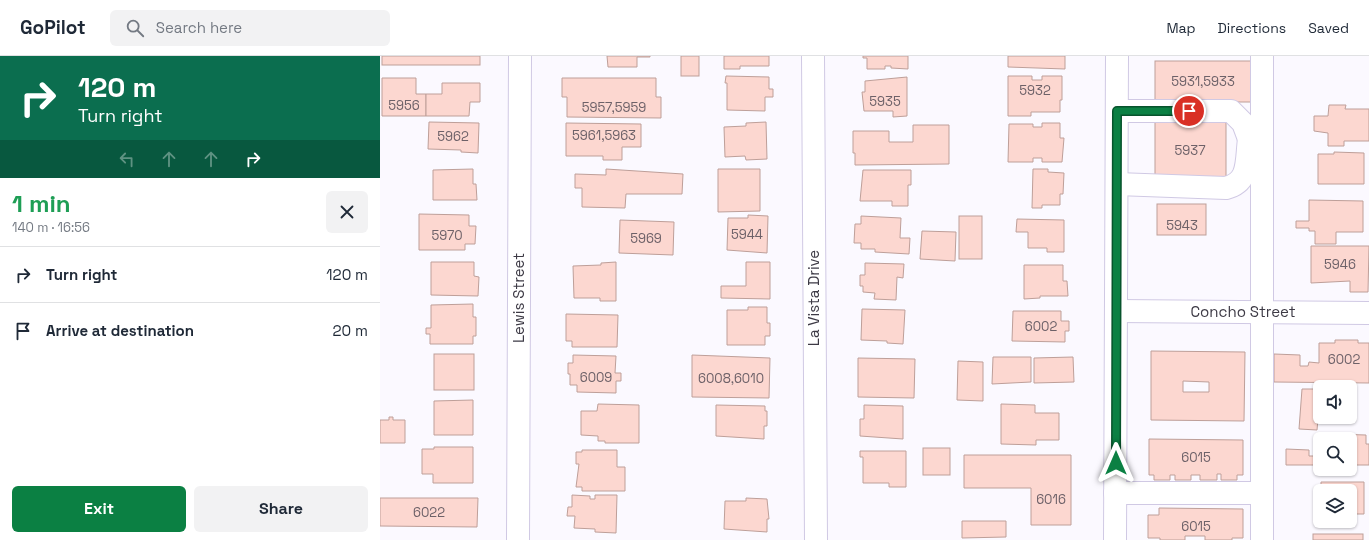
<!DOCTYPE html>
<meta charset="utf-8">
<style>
:root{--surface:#fff;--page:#f2f2f3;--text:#1f2937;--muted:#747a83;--line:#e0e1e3;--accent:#0b8043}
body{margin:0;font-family:"Space Grotesk",sans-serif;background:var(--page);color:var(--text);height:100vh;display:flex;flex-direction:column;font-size:15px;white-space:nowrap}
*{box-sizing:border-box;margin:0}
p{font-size:13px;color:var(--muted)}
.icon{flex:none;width:22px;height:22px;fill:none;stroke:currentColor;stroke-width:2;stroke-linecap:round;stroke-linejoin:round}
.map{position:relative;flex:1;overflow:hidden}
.drawer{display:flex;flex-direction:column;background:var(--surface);width:380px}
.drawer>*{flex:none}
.hud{background:#0b6e4f;color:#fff;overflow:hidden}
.buttons{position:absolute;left:933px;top:324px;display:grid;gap:8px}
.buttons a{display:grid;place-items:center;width:44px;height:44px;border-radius:6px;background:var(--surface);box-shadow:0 1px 3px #0004;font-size:20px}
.pin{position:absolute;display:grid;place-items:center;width:34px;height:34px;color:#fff;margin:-17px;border:2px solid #fff;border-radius:50%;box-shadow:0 1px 4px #0007}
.me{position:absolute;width:44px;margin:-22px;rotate:0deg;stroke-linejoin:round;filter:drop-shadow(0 0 3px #0008)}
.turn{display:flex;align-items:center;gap:14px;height:84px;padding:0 12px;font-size:18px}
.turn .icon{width:52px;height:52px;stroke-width:2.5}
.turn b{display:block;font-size:28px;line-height:34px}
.lanes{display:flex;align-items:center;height:38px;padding:0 12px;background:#0003;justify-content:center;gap:20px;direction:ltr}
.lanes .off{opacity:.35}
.round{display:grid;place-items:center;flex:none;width:42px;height:42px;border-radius:6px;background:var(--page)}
.overview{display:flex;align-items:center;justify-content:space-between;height:68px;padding:0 12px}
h1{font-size:24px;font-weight:800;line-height:30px;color:#1e9e55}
.primary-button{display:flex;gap:8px;margin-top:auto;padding:8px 12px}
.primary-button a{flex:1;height:46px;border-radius:6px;background:var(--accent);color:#fff;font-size:16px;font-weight:800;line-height:46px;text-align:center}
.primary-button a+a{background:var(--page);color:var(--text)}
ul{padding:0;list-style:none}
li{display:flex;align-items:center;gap:12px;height:56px;padding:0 12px;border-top:1px solid var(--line)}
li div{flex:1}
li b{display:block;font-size:15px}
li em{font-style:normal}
header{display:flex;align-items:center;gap:24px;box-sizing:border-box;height:56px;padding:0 20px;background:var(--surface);border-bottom:1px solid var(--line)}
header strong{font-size:19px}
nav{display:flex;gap:22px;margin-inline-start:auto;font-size:14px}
.search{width:280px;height:36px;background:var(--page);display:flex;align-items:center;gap:10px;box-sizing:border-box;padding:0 14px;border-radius:6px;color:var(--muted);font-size:15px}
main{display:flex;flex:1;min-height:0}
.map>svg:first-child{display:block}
.building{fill:#fcd7d0;stroke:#be9f99;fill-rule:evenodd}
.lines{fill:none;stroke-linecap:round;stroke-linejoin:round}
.minor-casing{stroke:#d0c9e4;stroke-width:24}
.minor{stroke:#fff;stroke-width:22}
.route-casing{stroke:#07532c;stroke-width:10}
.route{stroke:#0b8043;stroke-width:7}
.labels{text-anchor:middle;stroke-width:4;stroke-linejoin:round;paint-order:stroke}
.number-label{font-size:13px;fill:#6d6168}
.street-label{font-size:15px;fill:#3d3a45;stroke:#fff}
</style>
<header>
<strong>GoPilot</strong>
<div class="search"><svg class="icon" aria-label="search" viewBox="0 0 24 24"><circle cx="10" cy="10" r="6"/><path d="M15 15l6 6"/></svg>Search here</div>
<nav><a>Map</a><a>Directions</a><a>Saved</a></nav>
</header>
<main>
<section class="drawer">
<div class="hud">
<div class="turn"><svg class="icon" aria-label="right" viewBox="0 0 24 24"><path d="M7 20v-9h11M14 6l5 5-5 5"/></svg><div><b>120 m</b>Turn right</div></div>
<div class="lanes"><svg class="icon off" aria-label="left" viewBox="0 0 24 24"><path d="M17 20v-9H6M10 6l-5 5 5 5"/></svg><svg class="icon off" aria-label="ahead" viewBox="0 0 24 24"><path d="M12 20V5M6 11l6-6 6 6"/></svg><svg class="icon off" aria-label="ahead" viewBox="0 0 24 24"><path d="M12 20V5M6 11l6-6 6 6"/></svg><svg class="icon" aria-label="right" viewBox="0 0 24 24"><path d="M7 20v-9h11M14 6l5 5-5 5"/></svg></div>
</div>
<div class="overview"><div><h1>1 min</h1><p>140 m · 16:56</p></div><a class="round"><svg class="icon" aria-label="close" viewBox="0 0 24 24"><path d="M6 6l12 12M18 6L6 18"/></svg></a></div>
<ul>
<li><svg class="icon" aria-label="right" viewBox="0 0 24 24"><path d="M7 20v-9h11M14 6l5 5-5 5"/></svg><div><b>Turn right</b></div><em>120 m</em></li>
<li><svg class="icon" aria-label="arrive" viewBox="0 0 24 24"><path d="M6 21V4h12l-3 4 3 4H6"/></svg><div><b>Arrive at destination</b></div><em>20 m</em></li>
</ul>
<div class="primary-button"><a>Exit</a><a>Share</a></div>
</section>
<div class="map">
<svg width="989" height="484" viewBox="0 0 989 484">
<rect width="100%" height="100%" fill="#fbf9ff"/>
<g class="building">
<rect x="2" y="0" width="98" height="9"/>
<polygon points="227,0 270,0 270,1 257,1 257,11 228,11"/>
<rect x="301" y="0" width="18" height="20"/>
<polygon points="344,0 389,0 389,10 360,10 360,13 344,13"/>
<polygon points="483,0 528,0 528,13 511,12 511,10 505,10 505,13 487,13 487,2 483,2"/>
<polygon points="628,0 685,0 685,13 628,11"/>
<rect x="775" y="5" width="96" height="41"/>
<polygon points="346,20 389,21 389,33 393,33 393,41 385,41 385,55 347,54 347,27 345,27"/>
<polygon points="628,20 652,20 652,24 662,24 662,20 682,20 682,44 680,44 680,56 651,56 651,60 628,60"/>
<polygon points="527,21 527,60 513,61 513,55 484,55 482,36 485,36 485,25"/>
<polygon points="2,22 36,22 36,38 46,38 46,60 2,60"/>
<polygon points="182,22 276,22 276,41 281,41 281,62 187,61 187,41 182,41"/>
<polygon points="62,27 100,27 100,46 90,46 89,60 46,60 46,38 62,38"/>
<polygon points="949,49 966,49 965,53 989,53 989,85 964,85 964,90 948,90 948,77 934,75 934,60 948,60"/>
<rect x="775" y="64" width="71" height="61"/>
<polygon points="49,66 99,67 98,97 81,96 81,94 48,93"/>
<polygon points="386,66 387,103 366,104 365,100 345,101 344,71 366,70 366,67"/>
<polygon points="186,67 261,68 261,91 242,91 242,104 223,104 223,100 186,100"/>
<polygon points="662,67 680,67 680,82 684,82 682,106 662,106 662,102 653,102 653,106 628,106 629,68 653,68 653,71 662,71"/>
<polygon points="533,69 569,69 569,108 475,109 475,97 473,97 473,75 509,75 509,86 533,86"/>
<polygon points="954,96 984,97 984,128 938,128 938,98 954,98"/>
<polygon points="93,113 93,128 96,128 97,144 53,144 53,114"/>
<polygon points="226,113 303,118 302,138 246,138 245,152 202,151 202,132 195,132 195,118 226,119"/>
<polygon points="338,113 380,113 380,155 338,156"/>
<polygon points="653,113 668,113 668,116 684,117 683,138 680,138 680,149 662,149 662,152 652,152"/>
<polygon points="483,114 531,114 531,129 528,129 528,150 512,150 512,145 480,145"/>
<polygon points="929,144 983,145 983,176 956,176 956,188 935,188 935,175 929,175 929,172 916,172 916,165 929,165"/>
<rect x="777" y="148" width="49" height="31"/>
<polygon points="39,158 89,159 89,170 96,170 95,188 85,188 85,194 39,194"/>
<polygon points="368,159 388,160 387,197 347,194 348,162 368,162"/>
<polygon points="481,160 521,162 520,182 530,182 529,198 495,196 495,193 481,193 481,187 474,187 475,168 481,168"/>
<rect x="579" y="160" width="23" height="43"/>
<polygon points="637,163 684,164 684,196 667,196 667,192 648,192 648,176 636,176"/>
<polygon points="240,164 294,166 293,199 239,197"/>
<polygon points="542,175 576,176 575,205 540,203"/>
<polygon points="931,190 989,190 988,236 970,236 970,225 931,227"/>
<polygon points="51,206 94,206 94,220 99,221 98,240 51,239"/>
<polygon points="236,206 236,245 220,245 220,242 194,242 193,210 221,209 221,207"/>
<polygon points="366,206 390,206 390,243 341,242 341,230 366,230"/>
<polygon points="485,207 524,208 523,222 517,221 516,244 494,243 495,237 483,236 483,230 480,230 480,219 485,219"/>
<polygon points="644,209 683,209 683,225 687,225 688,240 660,240 660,242 644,243"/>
<polygon points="93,248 93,261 96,261 96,280 93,280 93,288 50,288 50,278 46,278 46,272 51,272 51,249"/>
<polygon points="368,251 387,251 387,267 390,267 390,280 385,280 385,289 347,289 347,254 368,254"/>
<polygon points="482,253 525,254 523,288 507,287 507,285 481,284"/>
<polygon points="633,255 681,255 681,265 689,265 689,275 685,275 685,286 632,285"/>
<polygon points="186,258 238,259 237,291 192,291 192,285 186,285"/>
<polygon points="955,284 978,284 978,287 989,287 989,327 894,326 894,298 920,299 920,310 928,310 929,306 939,307 939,287 955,287"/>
<path d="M771,295L865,296L864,365L771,364ZM803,325L829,326V336H803Z"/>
<rect x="54" y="298" width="40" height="36"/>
<polygon points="193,299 236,300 235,317 241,317 241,325 236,325 236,337 197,336 197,329 190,329 190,318 188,318 188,307 193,307"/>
<polygon points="312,299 390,302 389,342 312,341"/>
<polygon points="613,301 651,301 651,326 612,328"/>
<polygon points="693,301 694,326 654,327 654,302"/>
<polygon points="478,302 535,303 534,342 478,341"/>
<polygon points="578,305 603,306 603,345 577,344"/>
<polygon points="922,333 940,333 940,361 970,361 971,334 970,364 938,363 937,374 919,373"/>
<polygon points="93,344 93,379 54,379 54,345"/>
<polygon points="218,348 259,349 259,387 225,387 225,385 218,385 218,380 201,379 201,355 217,355"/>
<polygon points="621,348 655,349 655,357 679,357 679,384 656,384 656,389 621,388"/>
<polygon points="336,349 385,350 385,355 387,355 387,370 384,370 384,383 336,380"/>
<polygon points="484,349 523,350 523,383 480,380 480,363 484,363"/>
<polygon points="9,361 13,361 13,364 25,364 25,387 0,387 0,364 9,364"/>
<polygon points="952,378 986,379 986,388 989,388 989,409 970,409 970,383 952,383"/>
<polygon points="769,383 863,384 863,419 857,419 857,424 841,424 841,418 837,418 837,424 820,424 820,419 811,419 811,424 795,424 795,419 790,419 790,424 774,424 774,419 769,419"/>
<polygon points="54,391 93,391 93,427 53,427 53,418 42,418 42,393 54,393"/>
<rect x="543" y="392" width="27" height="27"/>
<polygon points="937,392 940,392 940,409 906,409 906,393 929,394 929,400 937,400"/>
<polygon points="202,394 237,394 237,411 245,411 245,435 202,435 202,431 196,431 199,408 196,408 196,396 202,396"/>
<polygon points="480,395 526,395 526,431 509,431 509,427 483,427 483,401 480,401"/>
<polygon points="584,399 691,399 691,469 651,469 651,432 584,432"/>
<polygon points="941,426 984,426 984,458 970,458 970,435 941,435"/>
<polygon points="192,439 210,440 210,443 215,443 215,439 237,439 236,477 215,476 215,473 194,472 195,460 187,460 188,451 192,451"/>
<polygon points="0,442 98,442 97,471 0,470"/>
<polygon points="366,442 387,443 389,463 387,463 387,476 344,473 345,445 366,445"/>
<polygon points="779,452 863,453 863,482 852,482 852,484 825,484 825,480 805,480 805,484 780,484 780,482 768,482 768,459 779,459"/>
<polygon points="582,465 626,465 626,481 582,482"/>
<rect x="933" y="478" width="50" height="6"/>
</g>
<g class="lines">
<defs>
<g id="minor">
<polyline points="433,0 436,484"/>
<polyline points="882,0 882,484"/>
<polyline points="737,55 851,55 863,67 869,83 882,83"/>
<path d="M737,128L846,132C870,126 866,105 869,83"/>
<polyline points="737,255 989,257"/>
<polyline points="735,437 874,437"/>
<polyline points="138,484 140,0"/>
<polyline points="735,484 737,0"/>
</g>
</defs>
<use href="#minor" class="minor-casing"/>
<use href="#minor" class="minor"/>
</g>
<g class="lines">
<defs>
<polyline id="route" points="736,407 737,55 809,55"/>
</defs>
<use href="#route" class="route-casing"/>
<use href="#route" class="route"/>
</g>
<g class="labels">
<g class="number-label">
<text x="823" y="30">5931,5933</text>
<text x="655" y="39">5932</text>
<text x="505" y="50">5935</text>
<text x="24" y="54">5956</text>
<text x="234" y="56">5957,5959</text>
<text x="224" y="84">5961,5963</text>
<text x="73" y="85">5962</text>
<text x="810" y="99">5937</text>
<text x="802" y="174">5943</text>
<text x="367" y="183">5944</text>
<text x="67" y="184">5970</text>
<text x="266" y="187">5969</text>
<text x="960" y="213">5946</text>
<text x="661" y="275">6002</text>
<text x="964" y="308">6002</text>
<text x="216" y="326">6009</text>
<text x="351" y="327">6008,6010</text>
<text x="816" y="406">6015</text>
<text x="671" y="448">6016</text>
<text x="49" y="461">6022</text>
<text x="816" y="475">6015</text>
</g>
<g class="street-label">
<text transform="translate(139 242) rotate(-90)" y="5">Lewis Street</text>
<text transform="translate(434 242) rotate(-90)" y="5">La Vista Drive</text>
<text x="863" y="261">Concho Street</text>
</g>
</g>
</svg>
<div class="buttons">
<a><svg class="icon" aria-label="sound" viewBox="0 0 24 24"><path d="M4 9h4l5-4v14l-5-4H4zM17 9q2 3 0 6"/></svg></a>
<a><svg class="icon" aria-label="search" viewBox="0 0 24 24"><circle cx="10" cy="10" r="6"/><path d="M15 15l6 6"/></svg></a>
<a><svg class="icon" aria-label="layers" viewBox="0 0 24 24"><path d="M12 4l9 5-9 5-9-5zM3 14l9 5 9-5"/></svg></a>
</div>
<div class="pin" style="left:809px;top:55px;background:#d93025"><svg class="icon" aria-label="arrive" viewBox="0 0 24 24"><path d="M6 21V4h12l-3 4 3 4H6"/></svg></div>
<svg class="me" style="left:736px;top:407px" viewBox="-20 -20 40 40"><path d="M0-17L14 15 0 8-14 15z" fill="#0b8043" stroke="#fff" stroke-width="4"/></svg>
</div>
</main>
